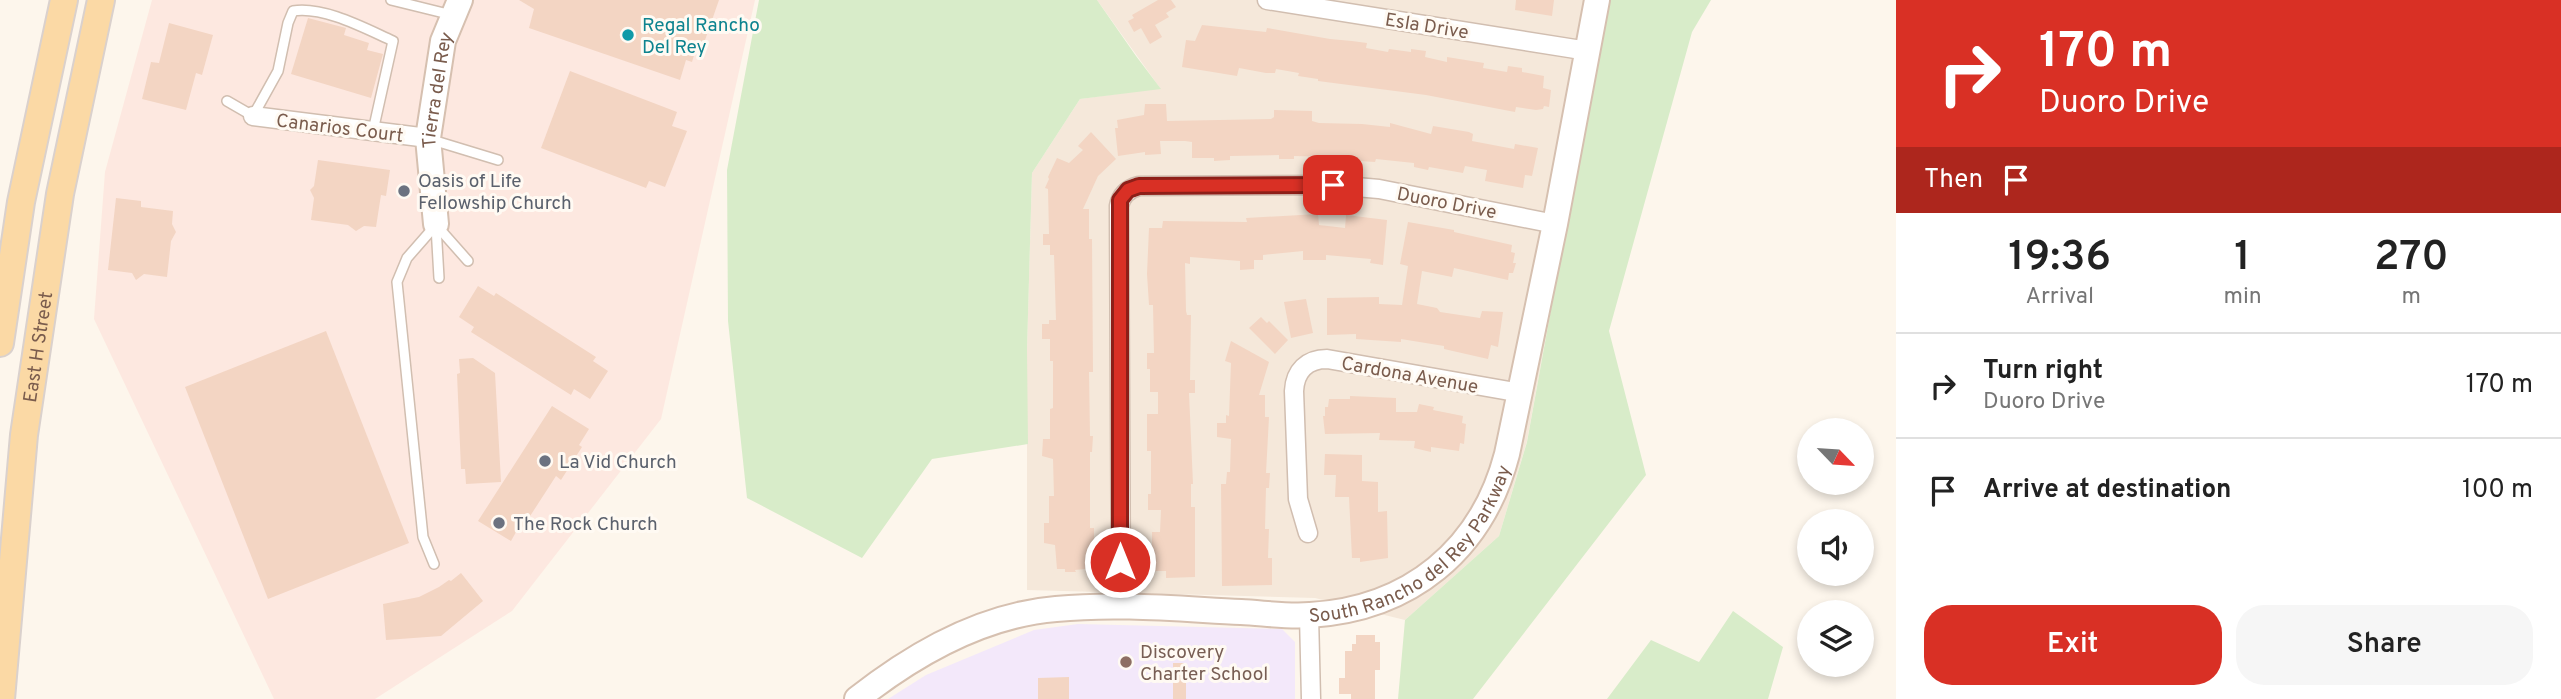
<!DOCTYPE html>
<style>
:root{--surface:#fff;--page:#f6f6f6;--text:#222;--muted:#767676;--line:#e0e0e0;--accent:#d93025}
body{margin:0;font-family:Overpass,sans-serif;background:var(--page);color:var(--text);height:100vh;display:flex;flex-direction:column;font-size:26px;white-space:nowrap}
*{box-sizing:border-box;margin:0}
p{font-size:23px;color:var(--muted)}
.icon{flex:none;width:38px;height:38px;fill:none;stroke:currentColor;stroke-width:2;stroke-linecap:round;stroke-linejoin:round}
.map{position:relative;flex:1;overflow:hidden}
.side{display:flex;flex-direction:column;background:var(--surface);width:665px}
.side>*{flex:none}
.guide{background:#d93025;color:#fff;overflow:hidden}
.needle{width:46px;rotate:115deg}
.fabs{position:absolute;left:1797px;top:418px;display:grid;gap:14px}
.fabs a{display:grid;place-items:center;width:77px;height:77px;border-radius:50%;background:var(--surface);box-shadow:0 4px 10px #0003;font-size:35px}
.pin{position:absolute;display:grid;place-items:center;width:60px;height:60px;color:#fff;margin:-30px;border-radius:14px;box-shadow:0 4px 10px #0006}
.me{position:absolute;width:77px;margin:-38px;rotate:0deg;stroke-linejoin:round;filter:drop-shadow(0 0 5px #0008)}
.turn{display:flex;align-items:center;gap:24px;height:147px;padding:0 28px;font-size:32px}
.turn .icon{width:91px;height:91px;stroke-width:2.5}
.turn b{display:block;font-size:49px;line-height:60px}
.then{display:flex;align-items:center;height:66px;padding:0 28px;background:#0003;gap:14px;font-size:26px}
.eta{display:flex;justify-content:space-evenly;align-items:center;height:119px;text-align:center}
.eta b{font-size:42px;font-weight:600;line-height:49px}
.action{display:flex;gap:14px;margin-top:auto;padding:14px 28px}
.action a{flex:1;height:80px;border-radius:28px;background:var(--accent);color:#fff;font-size:28px;font-weight:600;line-height:80px;text-align:center}
.action a+a{background:var(--page);color:var(--text)}
ul{padding:0;list-style:none}
li{display:flex;align-items:center;gap:21px;height:105px;padding:0 28px;border-top:2px solid var(--line)}
li div{flex:1}
li b{display:block;font-size:26px}
li em{font-style:normal}
main{display:flex;flex:1;min-height:0}
.map>svg:first-child{display:block}
.residential{fill:#f5e8da}
.commercial{fill:#fde8e0}
.education{fill:#f3e8fa}
.green{fill:#d8ecc9}
.building{fill:#f3d5c3}
.lines{fill:none;stroke-linecap:round;stroke-linejoin:round}
.lane-casing{stroke:#d1beb0;stroke-width:12}
.street-casing{stroke:#d1beb0;stroke-width:21}
.secondary-casing{stroke:#d6c0b0;stroke-width:28}
.primary-casing{stroke:#dad1cd;stroke-width:30}
.lane{stroke:#fff;stroke-width:9}
.street{stroke:#fff;stroke-width:18}
.secondary{stroke:#fff;stroke-width:24}
.primary{stroke:#fbd9a5;stroke-width:26}
.route-casing{stroke:#8d1f18;stroke-width:18}
.route{stroke:#d93025;stroke-width:12}
.culture-dot{fill:#0f9aa8;stroke:#fffaf3;stroke-width:2.5}
.worship-dot{fill:#6b7280;stroke:#fffaf3;stroke-width:2.5}
.education-dot{fill:#8d6e63;stroke:#fffaf3;stroke-width:2.5}
.labels{text-anchor:middle;stroke-width:6;stroke-linejoin:round;paint-order:stroke}
.culture-label{font-size:19px;fill:#0d838f;stroke:#fffaf3;text-anchor:start}
.street-label{font-size:19px;fill:#7a5c4d;stroke:#fffaf3}
.worship-label{font-size:19px;fill:#5b616d;stroke:#fffaf3;text-anchor:start}
.education-label{font-size:19px;fill:#785e54;stroke:#fffaf3;text-anchor:start}
</style>
<main>
<div class="map">
<svg width="1896" height="699" viewBox="0 0 1896 699">
<rect width="100%" height="100%" fill="#fdf6ec"/>
<polygon class="residential" points="1097,0 1607,0 1527,441 1499,536 1405,620 1315,598 1027,590 1027,350 1032,173 1080,99 1160,88"/>
<polygon class="commercial" points="152,0 755,0 661,419 512,611 375,699 274,699 94,319 105,172"/>
<polygon class="education" points="1078,624 1282,629 1295,642 1295,699 888,699 926,675 1034,630"/>
<g class="green">
<polygon points="759,0 1097,0 1136,56 1161,89 1080,99 1032,173 1027,350 1028,444 932,459 862,558 747,498 728,321 727,170"/>
<polygon points="1607,0 1711,0 1692,32 1609,331 1646,475 1473,699 1398,699 1405,620 1499,536 1527,442"/>
<polygon points="1733,611 1783,647 1768,699 1607,699 1651,640 1699,662"/>
</g>
<g class="building">
<polygon points="519,0 719,0 704,43 698,42 692,62 686,60 680,80 529,28 534,9"/>
<polygon points="1158,0 1171,0 1176,7 1166,13 1169,17 1155,25 1162,37 1150,44 1141,28 1134,32 1128,21 1134,18 1132,15"/>
<polygon points="1516,0 1554,0 1552,16 1515,10"/>
<polygon points="308,18 346,28 344,35 369,43 367,50 383,54 371,98 291,74"/>
<polygon points="169,23 213,35 202,75 196,73 186,110 142,99 151,62 159,63"/>
<polygon points="1202,25 1266,32 1267,28 1330,39 1352,41 1367,43 1366,48 1388,52 1389,49 1411,52 1411,49 1426,51 1425,57 1447,62 1447,57 1484,63 1483,68 1507,72 1508,66 1522,68 1522,72 1544,76 1543,88 1551,90 1549,107 1544,106 1543,109 1536,110 1516,107 1515,112 1426,95 1318,81 1318,79 1298,76 1299,73 1276,69 1275,73 1266,73 1239,68 1237,76 1182,67 1186,40 1195,41"/>
<polygon points="570,71 677,112 672,126 687,131 665,187 649,181 646,188 541,148"/>
<polygon points="1145,104 1166,104 1167,121 1271,119 1274,117 1274,110 1312,111 1312,121 1319,123 1362,124 1390,127 1390,123 1431,134 1433,126 1469,132 1473,134 1472,141 1514,149 1515,144 1538,148 1532,176 1525,175 1523,188 1485,181 1487,170 1465,166 1463,173 1429,167 1428,170 1414,167 1414,163 1376,159 1375,162 1328,159 1328,157 1294,156 1294,159 1279,159 1279,155 1230,156 1230,160 1214,161 1214,158 1192,158 1192,142 1185,141 1160,141 1161,154 1145,155 1145,152 1118,156 1115,128 1118,128 1117,120 1144,115"/>
<polygon points="1091,132 1116,159 1098,176 1083,209 1089,209 1089,239 1092,239 1093,372 1089,372 1090,436 1093,436 1092,452 1090,452 1090,528 1094,528 1094,544 1092,544 1092,566 1085,566 1085,569 1075,570 1076,572 1065,572 1065,569 1057,569 1055,545 1044,543 1044,523 1049,523 1049,496 1054,496 1053,459 1042,456 1043,439 1050,439 1050,409 1053,408 1053,361 1050,361 1050,339 1042,339 1042,324 1049,324 1049,320 1056,320 1054,255 1050,255 1050,245 1043,245 1043,234 1049,234 1048,189 1045,188 1049,179 1048,177 1057,158 1069,163 1083,150 1078,146"/>
<polygon points="318,160 390,170 386,196 381,195 376,227 364,226 356,231 348,225 311,220 314,198 310,190 314,186"/>
<polygon points="116,198 141,201 141,207 173,211 172,224 176,232 171,241 167,277 144,274 136,280 132,273 108,270"/>
<polygon points="1318,214 1319,225 1345,228 1346,215 1387,220 1383,265 1370,263 1371,259 1326,255 1326,260 1303,260 1303,251 1263,255 1263,260 1254,260 1254,269 1240,270 1240,261 1190,257 1190,264 1185,263 1186,311 1187,315 1191,315 1190,380 1195,380 1195,393 1189,393 1193,484 1191,484 1191,507 1195,507 1195,577 1166,578 1166,571 1152,571 1152,532 1160,532 1161,510 1148,510 1148,494 1151,494 1151,451 1147,451 1147,414 1158,414 1158,392 1150,392 1150,369 1147,369 1147,353 1154,353 1153,305 1149,305 1147,274 1149,228 1162,228 1163,221 1247,222 1246,218"/>
<polygon points="1408,222 1454,230 1454,232 1512,245 1511,252 1515,253 1513,263 1516,263 1513,273 1509,273 1508,280 1454,268 1452,277 1422,271 1417,304 1437,308 1440,312 1480,318 1482,311 1503,312 1498,347 1491,345 1488,359 1444,349 1444,346 1401,339 1401,342 1356,339 1356,334 1327,335 1327,298 1379,297 1379,304 1402,305 1408,266 1400,264"/>
<polygon points="478,286 494,296 496,293 596,357 593,361 608,371 590,399 574,389 571,395 471,332 474,327 459,317"/>
<polygon points="1306,299 1313,333 1291,338 1284,302"/>
<polygon points="1261,317 1267,323 1269,321 1288,340 1275,354 1249,328"/>
<polygon points="326,331 409,543 268,599 185,387"/>
<polygon points="1231,341 1269,362 1259,395 1265,395 1265,417 1269,417 1266,473 1270,473 1269,488 1266,488 1265,529 1269,529 1268,558 1272,558 1272,585 1222,586 1221,484 1226,484 1227,472 1230,472 1231,439 1217,437 1217,423 1226,423 1226,415 1229,416 1231,363 1225,361"/>
<polygon points="473,358 495,373 501,482 466,484 465,469 461,469 457,374 460,373 459,359"/>
<polygon points="1350,396 1396,398 1396,412 1417,412 1419,404 1434,407 1433,410 1463,416 1462,423 1466,424 1464,444 1460,443 1459,451 1431,447 1431,452 1414,448 1415,441 1379,440 1380,433 1325,434 1323,416 1325,416 1325,407 1328,407 1329,399 1350,399"/>
<polygon points="552,406 589,429 579,445 582,447 561,480 556,476 523,527 520,525 511,541 478,521"/>
<polygon points="1325,454 1362,455 1362,481 1378,482 1378,512 1387,511 1388,558 1360,562 1360,558 1352,558 1349,497 1335,497 1336,475 1324,475"/>
<polygon points="461,573 483,601 441,636 386,640 383,604 419,597 439,587 449,580 451,581"/>
<polygon points="1356,635 1375,635 1375,642 1380,642 1380,670 1375,670 1375,699 1351,699 1351,694 1339,694 1339,678 1345,678 1345,651 1352,651 1352,644 1356,644"/>
<rect x="1173" y="663" width="13" height="36"/>
<polygon points="1069,677 1069,699 1038,699 1038,678"/>
</g>
<g class="lines">
<defs>
<g id="lane">
<polyline points="391,0 452,15"/>
<path d="M227,101L253,116L278,71L288,23L293,11C324,6 366,29 393,41L373,131"/>
<polyline points="429,139 498,160"/>
<polyline points="436,226 439,278"/>
<polyline points="437,226 468,261"/>
<polyline points="434,564 423,537 397,282 407,258 435,226"/>
</g>
<g id="street">
<polyline points="1267,0 1588,51"/>
<polyline points="253,116 428,138"/>
<path d="M1308,533L1298,499L1294,391C1295,371 1307,359 1327,359L1521,393"/>
<path d="M1121,606L1119,206C1121,195 1128,189 1139,186L1333,185L1379,189L1555,224"/>
<polyline points="1309,615 1311,699"/>
</g>
<g id="secondary">
<path id="s1" d="M436,224L428,138L443,41L460,0"/>
<path id="s2" d="M857,699C914,654 982,615 1056,609C1117,603 1179,609 1241,612C1263,613 1287,617 1310,615C1410,609 1482,550 1507,454L1555,224L1597,0"/>
</g>
<g id="primary">
<polyline points="0,343 21,202 64,0"/>
<path id="s3" d="M1,699L24,435L60,194L101,0"/>
</g>
</defs>
<use href="#lane" class="lane-casing"/>
<use href="#street" class="street-casing"/>
<use href="#secondary" class="secondary-casing"/>
<use href="#primary" class="primary-casing"/>
<use href="#lane" class="lane"/>
<use href="#street" class="street"/>
<use href="#secondary" class="secondary"/>
<use href="#primary" class="primary"/>
</g>
<g class="lines">
<defs>
<polyline id="route" points="1120,562 1120,200 1128,190 1139,186 1333,185"/>
</defs>
<use href="#route" class="route-casing"/>
<use href="#route" class="route"/>
</g>
<circle class="culture-dot" cx="628" cy="35" r="7"/>
<g class="worship-dot">
<circle cx="404" cy="191" r="7"/>
<circle cx="545" cy="461" r="7"/>
<circle cx="499" cy="523" r="7"/>
</g>
<circle class="education-dot" cx="1126" cy="662" r="7"/>
<g class="labels">
<g class="culture-label">
<text x="642" y="31">Regal Rancho<tspan x="642" dy="22">Del Rey</tspan></text>
</g>
<g class="street-label">
<text transform="translate(1427 25) rotate(9)" y="7">Esla Drive</text>
<text dy="7" stroke="none"><textPath href="#s1" startOffset="135">Tierra del Rey</textPath></text>
<text transform="translate(340 127) rotate(7)" y="7">Canarios Court</text>
<text transform="translate(1447 202) rotate(11)" y="7">Duoro Drive</text>
<text dy="7" stroke="none"><textPath href="#s3" startOffset="354">East H Street</textPath></text>
<text transform="translate(1410 374) rotate(10)" y="7">Cardona Avenue</text>
<text dy="7" stroke="none"><textPath href="#s2" startOffset="606">South Rancho del Rey Parkway</textPath></text>
</g>
<g class="worship-label">
<text x="418" y="187">Oasis of Life<tspan x="418" dy="22">Fellowship Church</tspan></text>
<text x="559" y="468">La Vid Church</text>
<text x="513" y="530">The Rock Church</text>
</g>
<g class="education-label">
<text x="1140" y="658">Discovery<tspan x="1140" dy="22">Charter School</tspan></text>
</g>
</g>
</svg>
<div class="fabs">
<a><svg class="needle" viewBox="-14 -14 28 28"><path d="M0-13l5 13h-10z" fill="#e53935"/><path d="M0 13l5-13h-10z" fill="#767676"/></svg></a>
<a><svg class="icon" aria-label="sound" viewBox="0 0 24 24"><path d="M4 9h4l5-4v14l-5-4H4zM17 9q2 3 0 6"/></svg></a>
<a><svg class="icon" aria-label="layers" viewBox="0 0 24 24"><path d="M12 4l9 5-9 5-9-5zM3 14l9 5 9-5"/></svg></a>
</div>
<div class="pin" style="left:1333px;top:185px;background:#d93025"><svg class="icon" aria-label="arrive" viewBox="0 0 24 24"><path d="M6 21V4h12l-3 4 3 4H6"/></svg></div>
<svg class="me" style="left:1120px;top:562px" viewBox="-20 -20 40 40"><circle r="17" fill="#d93025" stroke="#fff" stroke-width="3"/><path d="M0-11L8 9 0 5-8 9z" fill="#fff"/></svg>
</div>
<section class="side">
<div class="guide">
<div class="turn"><svg class="icon" aria-label="right" viewBox="0 0 24 24"><path d="M7 20v-9h11M14 6l5 5-5 5"/></svg><div><b>170 m</b>Duoro Drive</div></div>
<div class="then">Then<svg class="icon" aria-label="arrive" viewBox="0 0 24 24"><path d="M6 21V4h12l-3 4 3 4H6"/></svg></div>
</div>
<div class="eta">
<div><b>19:36</b><p>Arrival</p></div>
<div><b>1</b><p>min</p></div>
<div><b>270</b><p>m</p></div>
</div>
<ul>
<li><svg class="icon" aria-label="right" viewBox="0 0 24 24"><path d="M7 20v-9h11M14 6l5 5-5 5"/></svg><div><b>Turn right</b><p>Duoro Drive</p></div><em>170 m</em></li>
<li><svg class="icon" aria-label="arrive" viewBox="0 0 24 24"><path d="M6 21V4h12l-3 4 3 4H6"/></svg><div><b>Arrive at destination</b></div><em>100 m</em></li>
</ul>
<div class="action"><a>Exit</a><a>Share</a></div>
</section>
</main>
